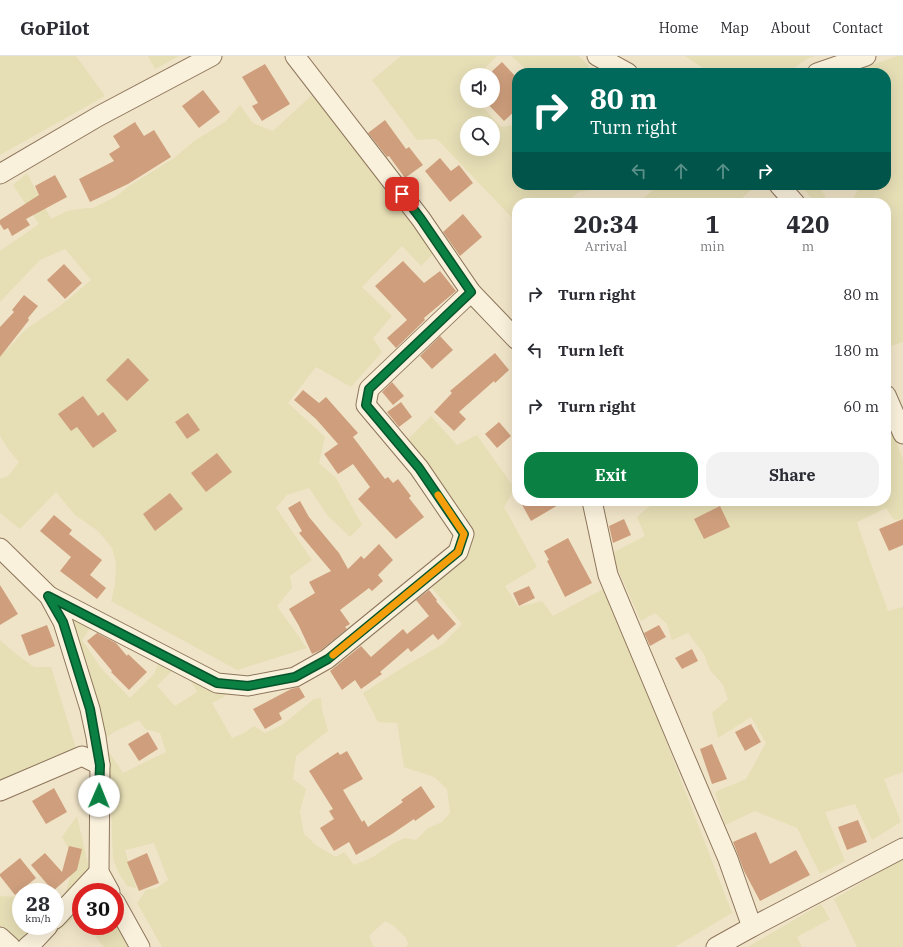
<!DOCTYPE html>
<style>
:root{--surface:#fff;--page:#f2f2f3;--text:#2b2b33;--muted:#7c7c81;--line:#e1e1e2;--accent:#0b8043}
body{margin:0;font-family:"IBM Plex Serif",serif;background:var(--page);color:var(--text);height:100vh;display:flex;flex-direction:column;font-size:15px;white-space:nowrap}
*{box-sizing:border-box;margin:0}
p{font-size:13px;color:var(--muted)}
.icon{flex:none;width:22px;height:22px;fill:none;stroke:currentColor;stroke-width:2;stroke-linecap:round;stroke-linejoin:round}
.map{position:relative;flex:1;overflow:hidden}
.panel{position:absolute;left:512px;top:142px;width:379px;height:308px;display:flex;flex-direction:column;background:var(--surface);border-radius:16px;box-shadow:0 4px 16px #0002}
.panel>*{flex:none}
.hud{position:absolute;left:512px;top:12px;width:379px;height:122px;border-radius:16px;box-shadow:0 4px 16px #0002;background:#00695c;color:#fff;overflow:hidden}
.buttons{position:absolute;left:460px;top:12px;display:grid;gap:8px}
.buttons a{display:grid;place-items:center;width:40px;height:40px;border-radius:50%;background:var(--surface);box-shadow:0 4px 16px #0002;font-size:20px}
.speed{position:absolute;left:12px;top:827px;display:flex;gap:8px;font-size:20px;font-weight:700;text-align:center}
.speed>*{display:grid;place-content:center;width:52px;height:52px;border-radius:50%;background:var(--surface);box-shadow:0 4px 16px #0002;line-height:1}
.speed small{font-size:10px;font-weight:400}
.speed .limit{border:6px solid #d22;background:#fff;color:#111}
.pin{position:absolute;display:grid;place-items:center;width:34px;height:34px;color:#fff;margin:-17px;border-radius:8px;box-shadow:0 2px 6px #0006}
.me{position:absolute;width:44px;margin:-22px;rotate:1deg;stroke-linejoin:round;filter:drop-shadow(0 0 3px #0008)}
.turn{display:flex;align-items:center;gap:14px;height:84px;padding:0 12px;font-size:18px}
.turn .icon{width:52px;height:52px;stroke-width:2.5}
.turn b{display:block;font-size:28px;line-height:34px}
.lanes{display:flex;align-items:center;height:38px;padding:0 12px;background:#0003;justify-content:center;gap:20px;direction:ltr}
.lanes .off{opacity:.35}
.eta{display:flex;justify-content:space-evenly;align-items:center;height:68px;text-align:center}
.eta b{font-size:24px;font-weight:700;line-height:28px}
.button{display:flex;gap:8px;margin-top:auto;padding:8px 12px}
.button a{flex:1;height:46px;border-radius:16px;background:var(--accent);color:#fff;font-size:16px;font-weight:700;line-height:46px;text-align:center}
.button a+a{background:var(--page);color:var(--text)}
ul{padding:0;list-style:none}
li{display:flex;align-items:center;gap:12px;height:56px;padding:0 12px}
li div{flex:1}
li b{display:block;font-size:15px}
li em{font-style:normal}
header{display:flex;align-items:center;gap:24px;box-sizing:border-box;height:56px;padding:0 20px;background:var(--surface);border-bottom:1px solid var(--line)}
header strong{font-size:19px}
nav{display:flex;gap:22px;margin-inline-start:auto;font-size:14px}
.map>svg:first-child{display:block}
.farmland{fill:#e6deb5;fill-rule:evenodd}
.building{fill:#cf9f7d}
.lines{fill:none;stroke-linecap:round;stroke-linejoin:round}
.street-casing{stroke:#8d765c;stroke-width:21}
.street{stroke:#faf1dc;stroke-width:19}
.route-casing{stroke:#07532c;stroke-width:10}
.route{stroke:#0b8043;stroke-width:7}
.slow{stroke:#f59e0b;stroke-width:7}
</style>
<header>
<strong>GoPilot</strong>
<nav><a>Home</a><a>Map</a><a>About</a><a>Contact</a></nav>
</header>
<div class="map">
<svg width="903" height="891" viewBox="0 0 903 891">
<rect width="100%" height="100%" fill="#f0e4c8"/>
<g class="farmland">
<polygon points="0,0 76,0 105,40 0,99"/>
<polygon points="148,0 179,0 155,13"/>
<path d="M401,0H497L478,19H467V30L465,32L467,35V45H477L501,71L515,69L517,70V129H605L577,137L566,147H517V167L437,83L417,84L372,24ZM467,67H493V93H467Z"/>
<polygon points="511,0 579,0 589,10 583,17 531,17"/>
<polygon points="685,0 815,0 808,2 787,17 700,17 703,12"/>
<polygon points="898,0 903,0 903,286 888,291 886,286 886,147 853,147 854,141 861,129 886,129 886,17 849,17"/>
<polygon points="312,39 435,196 421,210 402,190 362,231 392,260 373,282 382,296 351,331 316,311 288,347 325,381 319,407 336,422 362,469 350,481 328,460 309,432 287,439 276,452 312,504 290,520 292,532 277,550 307,592 237,614 111,545 115,529 116,507 112,492 98,475 75,459 56,436 20,473 0,457 0,423 8,420 19,406 8,393 0,380 0,301 26,273 60,250 91,224 65,193 40,204 0,246 0,195 39,168 13,129 27,117 51,163 67,155 86,152 93,152 117,140 129,130 174,102 194,85 225,66 240,49 253,67 273,75"/>
<polygon points="660,129 757,129 736,147 636,147"/>
<polygon points="801,129 817,129 826,141 814,146"/>
<polygon points="431,360 457,389 477,379 515,433 504,451 537,511 505,530 518,551 542,545 553,560 607,531 732,857 675,891 406,891 408,888 406,882 394,870 385,865 369,880 374,891 162,891 137,847 146,834 157,832 168,824 154,787 125,794 136,832 127,830 119,818 113,803 111,752 105,714 107,693 123,717 166,696 160,677 145,673 139,664 114,676 102,685 66,555 94,567 82,584 101,612 130,642 154,618 159,606 177,610 157,630 175,650 197,636 186,616 231,632 224,641 212,647 232,682 244,677 254,670 265,677 282,669 314,643 321,642 322,654 328,675 296,700 293,723 306,733 300,755 304,778 317,790 336,801 344,796 354,809 373,801 392,788 405,782 416,784 428,772 442,766 450,757 447,733 434,721 404,711 397,667 378,666 363,637 402,612 443,588 462,568 424,522 467,492 406,385"/>
<polygon points="886,361 890,368 903,404 903,463 894,464 886,452 857,466 869,502 888,555 903,551 903,716 884,723 901,766 872,784 855,748 825,756 845,805 820,818 797,772 755,755 725,769 715,736 746,723 766,687 751,661 718,682 712,657 728,643 723,629 710,614 704,598 688,577 672,584 667,568 655,557 641,565 616,510 614,496 645,480 637,461 652,448 654,445 886,445"/>
<polygon points="0,584 16,598 34,611 51,611 80,705 9,721 0,742"/>
<polygon points="77,760 92,825 99,836 81,836 81,863 78,859 39,890 0,891 0,840 14,841 21,839 21,870 55,870 55,842 65,839 75,804 62,781"/>
<polygon points="903,802 903,891 857,891 834,843"/>
<polygon points="821,848 830,863 797,881 802,891 748,891"/>
<polygon points="115,860 136,891 104,891 87,870 115,870"/>
</g>
<g class="building">
<polygon points="502,6 517,22 517,53 504,65 485,45 493,45 493,19 488,19"/>
<polygon points="265,8 290,48 262,65 252,50 258,47 242,21"/>
<polygon points="203,34 220,56 199,72 182,50"/>
<polygon points="385,64 406,93 409,91 423,109 405,122 389,100 387,101 368,77"/>
<polygon points="135,66 144,80 154,74 171,101 128,128 90,146 79,123 114,105 109,98 120,91 113,80"/>
<polygon points="440,102 451,115 459,109 473,127 450,146 425,115"/>
<polygon points="55,119 67,141 26,163 30,169 12,180 8,172 4,174 0,168 0,164 39,139 35,130"/>
<polygon points="463,158 482,181 460,200 443,176"/>
<polygon points="403,205 424,227 440,215 456,235 424,262 425,264 396,292 387,282 407,264 375,230"/>
<polygon points="64,208 82,227 65,243 47,224"/>
<polygon points="24,239 38,250 28,262 29,264 0,301 0,271 14,256 12,254"/>
<polygon points="440,280 453,294 432,313 420,300"/>
<polygon points="495,297 509,314 495,327 494,325 459,356 466,363 454,375 434,356 452,337 450,335"/>
<polygon points="128,302 149,324 127,345 106,324"/>
<polygon points="392,326 404,340 393,349 382,336"/>
<polygon points="303,334 319,347 326,341 358,377 353,381 385,423 388,421 393,427 398,423 411,440 409,442 424,461 396,483 358,443 370,431 353,408 338,418 324,398 338,388 316,363 294,344"/>
<polygon points="83,340 98,360 103,356 117,375 93,392 77,371 71,375 58,358"/>
<polygon points="401,346 412,361 399,371 387,356"/>
<polygon points="188,357 200,374 187,383 175,366"/>
<polygon points="499,366 511,380 497,392 485,378"/>
<polygon points="217,397 232,416 206,436 191,417"/>
<polygon points="170,437 183,453 155,475 143,458"/>
<polygon points="300,445 309,461 339,497 348,513 361,500 364,503 379,488 393,504 378,519 383,525 372,535 369,532 340,554 350,568 345,571 347,573 321,594 312,598 299,570 289,553 315,537 309,526 331,515 299,477 302,475 288,452"/>
<polygon points="520,445 565,445 531,465"/>
<polygon points="720,450 730,471 704,483 694,463"/>
<polygon points="54,459 72,474 69,478 102,504 90,519 106,532 97,543 60,515 71,501 40,475"/>
<polygon points="624,463 631,479 613,487 609,470"/>
<polygon points="903,463 903,489 889,495 879,473"/>
<polygon points="568,482 592,527 565,541 547,505 549,504 544,495"/>
<polygon points="0,529 18,558 0,569"/>
<polygon points="529,530 535,542 519,550 513,537"/>
<polygon points="429,534 437,544 436,545 456,568 438,584 433,578 411,596 408,592 380,616 382,618 361,633 355,624 342,634 330,615 361,590 371,601 403,573 407,578 429,560 416,544"/>
<polygon points="47,569 55,590 29,600 21,579"/>
<polygon points="659,569 666,581 650,590 644,577"/>
<polygon points="97,577 116,587 127,600 128,598 147,616 129,634 111,616 112,615 87,585"/>
<polygon points="692,593 698,605 682,613 675,602"/>
<polygon points="299,631 305,641 279,657 282,663 265,673 253,653 291,633"/>
<polygon points="751,668 761,686 745,695 735,676"/>
<polygon points="148,676 158,693 139,705 128,688"/>
<polygon points="712,688 727,723 712,728 700,693"/>
<polygon points="347,695 363,723 343,734 362,766 364,764 368,771 403,746 401,744 421,730 435,751 415,765 414,763 392,778 356,799 349,786 334,795 320,772 334,763 329,755 333,753 309,715 338,696 340,699"/>
<polygon points="54,732 67,756 46,768 32,745"/>
<polygon points="858,764 867,786 847,794 838,771"/>
<polygon points="756,776 770,808 796,794 810,819 760,845 744,815 733,786"/>
<polygon points="69,790 82,793 77,814 53,835 31,809 45,797 62,816"/>
<polygon points="147,797 159,827 139,835 127,806"/>
<polygon points="20,802 36,822 15,839 0,820 0,818"/>
</g>
<g class="lines">
<defs>
<g id="street">
<polyline points="295,0 421,163 471,236 517,284"/>
<polyline points="597,0 628,17"/>
<polyline points="817,17 866,0"/>
<polyline points="0,118 99,60 212,0"/>
<polyline points="779,129 795,147"/>
<polyline points="886,339 903,378"/>
<polyline points="592,445 608,519 682,695 728,803 752,871"/>
<polyline points="0,492 49,540 63,566 90,653 96,681 100,709 99,816 110,836"/>
<polyline points="49,540 217,627 248,630 295,621 327,603 458,496 464,478 419,412 366,349 369,333 471,236"/>
<polyline points="0,735 82,700 100,709"/>
<polyline points="115,846 140,891"/>
<polyline points="55,863 99,816"/>
<polyline points="0,881 11,891"/>
<polyline points="27,891 34,885 48,870"/>
<polyline points="716,891 752,871 903,792"/>
</g>
</defs>
<use href="#street" class="street-casing"/>
<use href="#street" class="street"/>
</g>
<g class="lines">
<defs>
<polyline id="route" points="99,740 100,709 90,653 63,566 48,540 217,627 248,630 295,621 328,603 458,496 464,478 419,412 366,349 369,333 471,236 421,163 402,138"/>
</defs>
<use href="#route" class="route-casing"/>
<use href="#route" class="route"/>
<polyline class="slow" points="333,599 458,496 464,478 438,439"/>
</g>
</svg>
<div class="buttons">
<a><svg class="icon" aria-label="sound" viewBox="0 0 24 24"><path d="M4 9h4l5-4v14l-5-4H4zM17 9q2 3 0 6"/></svg></a>
<a><svg class="icon" aria-label="search" viewBox="0 0 24 24"><circle cx="10" cy="10" r="6"/><path d="M15 15l6 6"/></svg></a>
</div>
<div class="speed"><div>28<small>km/h</small></div><div class="limit">30</div></div>
<div class="pin" style="left:402px;top:138px;background:#d93025"><svg class="icon" aria-label="arrive" viewBox="0 0 24 24"><path d="M6 21V4h12l-3 4 3 4H6"/></svg></div>
<svg class="me" style="left:99px;top:740px" viewBox="-20 -20 40 40"><circle r="19" fill="#fff"/><path d="M0-13L10 11 0 6-10 11z" fill="#0b8043"/></svg>
<div class="hud">
<div class="turn"><svg class="icon" aria-label="right" viewBox="0 0 24 24"><path d="M7 20v-9h11M14 6l5 5-5 5"/></svg><div><b>80 m</b>Turn right</div></div>
<div class="lanes"><svg class="icon off" aria-label="left" viewBox="0 0 24 24"><path d="M17 20v-9H6M10 6l-5 5 5 5"/></svg><svg class="icon off" aria-label="ahead" viewBox="0 0 24 24"><path d="M12 20V5M6 11l6-6 6 6"/></svg><svg class="icon off" aria-label="ahead" viewBox="0 0 24 24"><path d="M12 20V5M6 11l6-6 6 6"/></svg><svg class="icon" aria-label="right" viewBox="0 0 24 24"><path d="M7 20v-9h11M14 6l5 5-5 5"/></svg></div>
</div>
<section class="panel">
<div class="eta">
<div><b>20:34</b><p>Arrival</p></div>
<div><b>1</b><p>min</p></div>
<div><b>420</b><p>m</p></div>
</div>
<ul>
<li><svg class="icon" aria-label="right" viewBox="0 0 24 24"><path d="M7 20v-9h11M14 6l5 5-5 5"/></svg><div><b>Turn right</b></div><em>80 m</em></li>
<li><svg class="icon" aria-label="left" viewBox="0 0 24 24"><path d="M17 20v-9H6M10 6l-5 5 5 5"/></svg><div><b>Turn left</b></div><em>180 m</em></li>
<li><svg class="icon" aria-label="right" viewBox="0 0 24 24"><path d="M7 20v-9h11M14 6l5 5-5 5"/></svg><div><b>Turn right</b></div><em>60 m</em></li>
</ul>
<div class="button"><a>Exit</a><a>Share</a></div>
</section>
</div>
